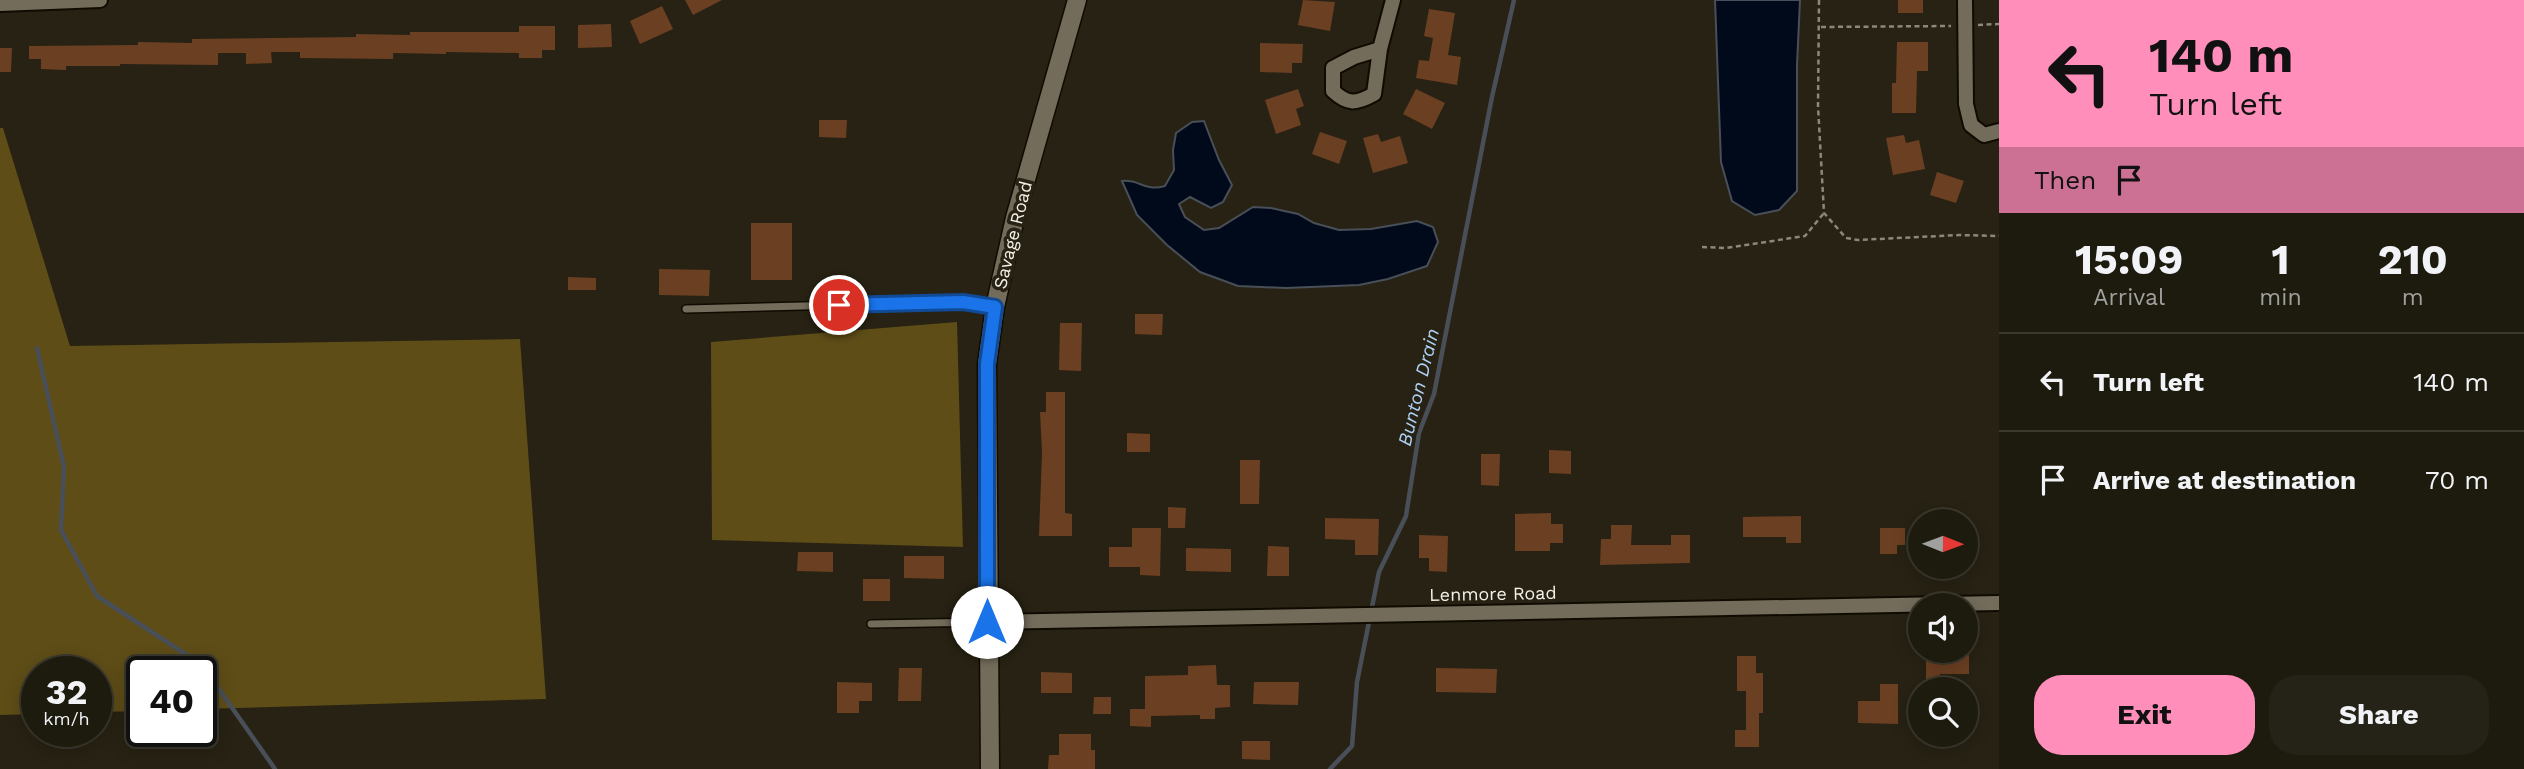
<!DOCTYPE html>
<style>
:root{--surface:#1d1a0e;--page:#252317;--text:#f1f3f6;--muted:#a0a19e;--line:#3b382e;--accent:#ff8eba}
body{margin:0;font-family:"Work Sans",sans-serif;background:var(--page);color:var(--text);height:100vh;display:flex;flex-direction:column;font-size:26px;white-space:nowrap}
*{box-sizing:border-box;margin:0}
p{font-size:23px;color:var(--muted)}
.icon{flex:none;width:38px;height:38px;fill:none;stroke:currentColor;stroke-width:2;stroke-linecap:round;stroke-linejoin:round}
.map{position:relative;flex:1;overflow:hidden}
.sheet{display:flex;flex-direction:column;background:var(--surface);width:525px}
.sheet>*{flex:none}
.top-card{background:#ff8eba;color:#111;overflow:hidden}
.needle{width:46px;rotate:91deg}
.buttons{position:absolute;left:1908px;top:509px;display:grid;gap:14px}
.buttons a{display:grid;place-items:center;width:70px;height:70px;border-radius:50%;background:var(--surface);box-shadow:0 4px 18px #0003,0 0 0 2px var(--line);font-size:35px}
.speed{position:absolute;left:21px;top:656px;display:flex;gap:14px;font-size:35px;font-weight:700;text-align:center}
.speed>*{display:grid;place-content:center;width:91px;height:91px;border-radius:50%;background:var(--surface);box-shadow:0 4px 18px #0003,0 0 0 2px var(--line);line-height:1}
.speed small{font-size:18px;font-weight:400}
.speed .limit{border:4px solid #111;border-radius:10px;background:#fff;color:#111}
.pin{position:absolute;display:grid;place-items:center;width:60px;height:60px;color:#fff;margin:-30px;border:4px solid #fff;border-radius:50%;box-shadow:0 2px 7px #0007}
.me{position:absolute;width:77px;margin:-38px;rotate:0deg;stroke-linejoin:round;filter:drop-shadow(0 0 5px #0008)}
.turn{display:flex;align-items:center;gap:24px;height:147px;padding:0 35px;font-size:32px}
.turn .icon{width:91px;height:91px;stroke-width:2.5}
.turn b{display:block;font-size:49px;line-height:60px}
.then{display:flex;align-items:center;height:66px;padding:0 35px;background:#0003;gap:14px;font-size:26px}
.eta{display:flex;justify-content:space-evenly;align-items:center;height:119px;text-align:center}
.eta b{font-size:42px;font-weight:700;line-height:49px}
.button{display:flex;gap:14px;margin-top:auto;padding:14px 35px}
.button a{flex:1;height:80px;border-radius:28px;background:var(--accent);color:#111;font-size:28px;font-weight:700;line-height:80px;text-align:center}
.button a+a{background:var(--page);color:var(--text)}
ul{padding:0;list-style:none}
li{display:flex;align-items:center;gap:21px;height:98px;padding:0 35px;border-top:2px solid var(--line)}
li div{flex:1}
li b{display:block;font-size:26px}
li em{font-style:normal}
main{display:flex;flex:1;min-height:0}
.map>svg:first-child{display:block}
.forest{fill:#5e4d17}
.water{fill:#000a1a;stroke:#494f58;stroke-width:2}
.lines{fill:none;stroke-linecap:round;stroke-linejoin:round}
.stream{stroke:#494f58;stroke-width:4.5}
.building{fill:#6b3f22}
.service-casing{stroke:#100b01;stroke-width:10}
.minor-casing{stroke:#100b01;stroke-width:18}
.tertiary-casing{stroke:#100b01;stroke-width:21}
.path{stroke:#8b877b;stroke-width:2.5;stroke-dasharray:5 3.5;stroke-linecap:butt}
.service{stroke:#736c5b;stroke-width:7}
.minor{stroke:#736c5b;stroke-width:14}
.tertiary{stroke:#736c5b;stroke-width:18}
.route-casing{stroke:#114b97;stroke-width:18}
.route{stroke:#1a73e8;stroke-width:12}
.labels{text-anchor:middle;stroke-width:7;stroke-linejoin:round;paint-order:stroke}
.street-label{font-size:18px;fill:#f4f1e7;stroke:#272213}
.water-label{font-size:19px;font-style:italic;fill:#add2f5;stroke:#272213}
</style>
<main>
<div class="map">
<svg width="1999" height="769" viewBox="0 0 1999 769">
<rect width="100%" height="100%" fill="#272213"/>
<g class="forest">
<polygon points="0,128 3,128 70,346 520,339 546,699 201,709 201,672 142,672 142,711 96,712 96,672 37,672 37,714 0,715"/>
<polygon points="957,322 963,547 712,540 711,342"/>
</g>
<g class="water">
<polygon points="1715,0 1800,0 1797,65 1797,191 1779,210 1755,215 1732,201 1721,162"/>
<path d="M1204,121L1219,160L1232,185L1223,202L1211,208L1190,197L1179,204L1185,217L1204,230L1219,228L1253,207L1271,208L1298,214L1314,223L1339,230L1371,229L1417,221L1433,227L1438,242L1427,266L1388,279L1359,285L1286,288L1238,286L1200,272L1167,245L1137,215L1122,181C1140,179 1144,192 1165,186L1174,170L1173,150L1176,133L1192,122Z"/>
</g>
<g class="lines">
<g class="stream">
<polyline points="37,348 64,467 61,530 97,596 202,665 275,769"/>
<polyline points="1330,769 1352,746 1357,682 1379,572 1406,516 1419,433 1434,394 1492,97 1514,0"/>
</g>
</g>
<g class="building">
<polygon points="685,0 722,0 693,15"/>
<polygon points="1303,0 1335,2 1330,31 1298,25"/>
<rect x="1898" y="0" width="25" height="13"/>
<polygon points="662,6 673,29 640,44 630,21"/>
<polygon points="1429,9 1455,13 1448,55 1461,57 1457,85 1416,78 1419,60 1429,61 1433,38 1424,36"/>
<polygon points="611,24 612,47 578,48 578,25"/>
<polygon points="519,26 555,26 555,50 542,50 542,58 519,58 519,53 446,52 446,54 393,53 393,59 300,58 300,52 271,52 272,63 246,64 246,53 218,53 218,65 120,64 120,66 66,66 66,70 41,69 41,59 29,59 29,46 138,45 138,42 192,43 192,39 356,37 356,34 410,35 410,32 519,32"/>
<polygon points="1897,42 1928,42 1928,71 1917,71 1916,113 1892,113 1892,83 1896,83"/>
<polygon points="1260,43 1303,44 1302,63 1292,63 1292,73 1260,72"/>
<polygon points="0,48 12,48 11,72 0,72"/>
<polygon points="1298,89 1304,106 1296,109 1301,125 1276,134 1265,100"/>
<polygon points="1416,89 1445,103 1432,129 1403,114"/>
<polygon points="819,120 847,120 846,138 819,137"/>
<polygon points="1320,132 1347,141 1339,164 1312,154"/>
<polygon points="1378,134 1381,142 1400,136 1408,163 1373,173 1363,138"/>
<polygon points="1904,135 1906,143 1919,140 1925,169 1893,175 1886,138"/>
<polygon points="1937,172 1964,181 1956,203 1930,195"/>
<rect x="751" y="223" width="41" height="57"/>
<polygon points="659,269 710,270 709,296 659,295"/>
<polygon points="568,277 596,278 596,290 568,290"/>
<polygon points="1135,314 1163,314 1162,335 1135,334"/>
<polygon points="1060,323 1082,323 1081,371 1059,370"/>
<polygon points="1046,392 1065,392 1065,513 1072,514 1072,536 1039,536 1042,452 1040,412 1046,412"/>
<polygon points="1127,433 1150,434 1150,452 1127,452"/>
<polygon points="1549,450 1571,451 1571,474 1549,473"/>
<polygon points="1481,454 1500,454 1499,486 1481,485"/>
<polygon points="1240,460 1260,460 1259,504 1240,504"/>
<polygon points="1168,507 1186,508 1185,528 1168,528"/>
<polygon points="1551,513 1551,524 1563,524 1563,543 1550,543 1550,551 1515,551 1515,514"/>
<polygon points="1801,516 1801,543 1786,543 1786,537 1743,537 1743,517"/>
<polygon points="1325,518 1379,519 1378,555 1355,555 1355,540 1325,539"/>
<polygon points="1611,525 1632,525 1631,545 1671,545 1671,535 1690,535 1690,563 1600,565 1601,539 1611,539"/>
<polygon points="1132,528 1161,528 1160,576 1140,575 1140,567 1109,567 1109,547 1132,547"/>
<polygon points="1880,528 1905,528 1905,545 1897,545 1897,554 1880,554"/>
<polygon points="1419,535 1448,536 1447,572 1429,571 1429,558 1419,558"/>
<polygon points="1268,546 1289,547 1289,576 1267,576"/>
<polygon points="1186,548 1231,549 1231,572 1186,571"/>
<polygon points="798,552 833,552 833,572 797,571"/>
<polygon points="904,556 944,556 944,579 904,578"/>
<rect x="863" y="579" width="27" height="22"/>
<polygon points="1926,652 1969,652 1969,674 1940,674 1940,686 1926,686"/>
<polygon points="1737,656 1756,656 1756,673 1763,673 1763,713 1759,713 1759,747 1735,747 1735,730 1746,730 1746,691 1737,691"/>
<polygon points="1216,665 1217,685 1230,685 1230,707 1215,708 1215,719 1200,719 1200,715 1151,716 1151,727 1130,726 1130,709 1145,709 1145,676 1188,675 1188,666"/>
<polygon points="899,668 922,668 921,701 898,701"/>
<polygon points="1436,668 1497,669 1496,693 1436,692"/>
<polygon points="1041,672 1072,673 1072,693 1041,693"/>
<polygon points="837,682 872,683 872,701 859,701 859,713 837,713"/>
<polygon points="1254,682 1299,682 1298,705 1253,704"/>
<polygon points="1880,684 1898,684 1898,724 1858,723 1858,701 1880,701"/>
<polygon points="1094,697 1111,697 1111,714 1093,714"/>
<polygon points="1059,734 1091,734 1091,750 1095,750 1095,769 1048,769 1049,755 1059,755"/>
<polygon points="1242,741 1270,741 1270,760 1242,759"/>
</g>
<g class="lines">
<defs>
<g id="service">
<polyline points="686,309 963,302 994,307"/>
<polyline points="871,624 987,622"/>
</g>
<g id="minor">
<polyline points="1965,0 1966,104 1971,125 1984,135 1999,131"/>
<polyline points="0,4 100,0"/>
<path d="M1380,49L1354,57L1333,68V91C1348,105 1356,104 1374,94L1380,49L1393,0"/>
<polyline points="987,622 1999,603"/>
</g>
<polyline id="tertiary" points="990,769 987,364 995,307 1015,218 1077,0"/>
</defs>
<use href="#service" class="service-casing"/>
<use href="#minor" class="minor-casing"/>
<use href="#tertiary" class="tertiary-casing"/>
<g class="path">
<polyline points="1819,0 1818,106 1824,213 1846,238 1858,240 1959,235 1999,236"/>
<polyline points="1978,25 1999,24"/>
<polyline points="1821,27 1951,26"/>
<polyline points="1702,247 1726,248 1805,236 1824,213"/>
</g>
<use href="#service" class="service"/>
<use href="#minor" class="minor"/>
<use href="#tertiary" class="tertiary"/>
</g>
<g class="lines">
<defs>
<polyline id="route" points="839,305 963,302 995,307 987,364 987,622"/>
</defs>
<use href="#route" class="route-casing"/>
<use href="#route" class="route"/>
</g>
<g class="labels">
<g class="street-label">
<text transform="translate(1013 235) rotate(-76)" y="6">Savage Road</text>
<text transform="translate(1493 594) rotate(-1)" y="6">Lenmore Road</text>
</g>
<g class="water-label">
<text transform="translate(1418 387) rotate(-76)" y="7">Bunton Drain</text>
</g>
</g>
</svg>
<div class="buttons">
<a><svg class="needle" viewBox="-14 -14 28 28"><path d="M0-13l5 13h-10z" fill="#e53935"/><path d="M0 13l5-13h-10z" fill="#a0a19e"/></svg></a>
<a><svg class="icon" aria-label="sound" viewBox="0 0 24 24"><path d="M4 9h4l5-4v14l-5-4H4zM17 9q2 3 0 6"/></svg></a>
<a><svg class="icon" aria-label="search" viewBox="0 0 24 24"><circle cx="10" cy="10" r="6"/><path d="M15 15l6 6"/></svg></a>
</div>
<div class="speed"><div>32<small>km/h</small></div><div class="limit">40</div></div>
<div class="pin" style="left:839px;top:305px;background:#d93025"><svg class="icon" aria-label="arrive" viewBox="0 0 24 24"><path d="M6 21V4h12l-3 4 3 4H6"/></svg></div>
<svg class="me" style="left:987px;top:622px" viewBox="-20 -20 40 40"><circle r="19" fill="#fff"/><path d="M0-13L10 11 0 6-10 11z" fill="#1a73e8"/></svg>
</div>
<section class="sheet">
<div class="top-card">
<div class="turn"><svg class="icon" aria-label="left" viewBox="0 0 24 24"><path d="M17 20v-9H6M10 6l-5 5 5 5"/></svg><div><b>140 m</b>Turn left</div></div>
<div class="then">Then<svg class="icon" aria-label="arrive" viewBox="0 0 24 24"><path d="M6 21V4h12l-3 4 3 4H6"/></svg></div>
</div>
<div class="eta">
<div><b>15:09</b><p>Arrival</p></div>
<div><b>1</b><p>min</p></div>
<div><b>210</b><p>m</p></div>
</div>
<ul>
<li><svg class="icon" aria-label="left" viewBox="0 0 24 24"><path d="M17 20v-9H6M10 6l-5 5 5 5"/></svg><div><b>Turn left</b></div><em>140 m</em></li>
<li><svg class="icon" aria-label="arrive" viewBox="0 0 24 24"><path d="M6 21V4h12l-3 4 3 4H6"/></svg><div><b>Arrive at destination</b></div><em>70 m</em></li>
</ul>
<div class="button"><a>Exit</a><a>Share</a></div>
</section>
</main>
